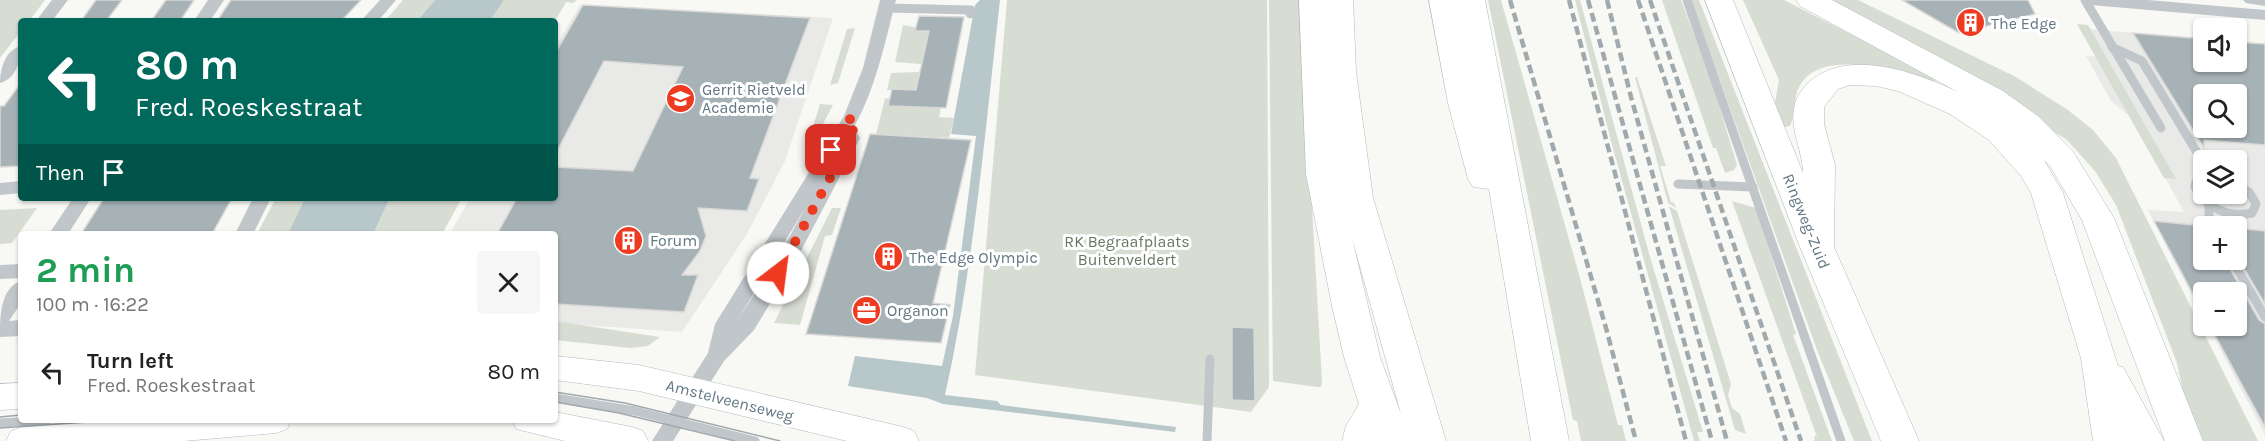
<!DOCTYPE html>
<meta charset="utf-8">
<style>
:root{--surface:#fff;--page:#f6f6f6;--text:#222;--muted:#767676}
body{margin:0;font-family:Karla,sans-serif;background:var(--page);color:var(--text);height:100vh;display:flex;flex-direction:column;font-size:22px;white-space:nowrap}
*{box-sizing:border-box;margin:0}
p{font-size:20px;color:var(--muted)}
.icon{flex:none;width:33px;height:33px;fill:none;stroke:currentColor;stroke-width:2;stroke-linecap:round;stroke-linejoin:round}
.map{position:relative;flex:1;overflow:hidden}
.side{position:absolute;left:18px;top:231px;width:540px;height:192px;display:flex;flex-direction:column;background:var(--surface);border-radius:6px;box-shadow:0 2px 4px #0004}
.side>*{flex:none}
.top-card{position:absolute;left:18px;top:18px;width:540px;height:183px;border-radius:6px;box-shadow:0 2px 4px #0004;background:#00695c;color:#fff;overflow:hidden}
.buttons{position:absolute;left:2193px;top:18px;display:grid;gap:12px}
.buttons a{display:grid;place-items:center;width:54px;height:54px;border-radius:6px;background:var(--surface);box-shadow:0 2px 4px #0004;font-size:30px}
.pin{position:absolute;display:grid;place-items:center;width:51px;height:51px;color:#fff;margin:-26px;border-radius:12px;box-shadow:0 3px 9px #0006}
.me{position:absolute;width:66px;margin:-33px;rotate:30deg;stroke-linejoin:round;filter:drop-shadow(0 0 4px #0008)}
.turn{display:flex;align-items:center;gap:21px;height:126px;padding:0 18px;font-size:27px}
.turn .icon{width:78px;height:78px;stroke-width:2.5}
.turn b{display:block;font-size:42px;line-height:51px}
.then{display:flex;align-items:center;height:57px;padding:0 18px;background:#0003;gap:12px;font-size:22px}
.round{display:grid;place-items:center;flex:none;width:63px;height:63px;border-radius:6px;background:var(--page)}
.headline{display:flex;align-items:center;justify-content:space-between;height:102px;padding:0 18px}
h1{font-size:36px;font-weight:700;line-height:45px;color:#1e9e55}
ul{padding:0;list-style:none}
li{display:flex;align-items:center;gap:18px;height:78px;padding:0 18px}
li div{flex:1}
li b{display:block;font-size:22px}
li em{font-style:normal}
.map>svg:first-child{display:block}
.built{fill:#e9e9e8;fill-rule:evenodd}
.green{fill:#d8ddd4}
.water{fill:#b7c7ca}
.pier{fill:#f8f8f5}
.building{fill:#a7b2b7;stroke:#dad9d7;stroke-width:1.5;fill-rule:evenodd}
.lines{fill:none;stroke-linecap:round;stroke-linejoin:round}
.secondary-casing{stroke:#b2babe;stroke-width:1}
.highway-casing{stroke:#b3b9bc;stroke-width:1}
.lane{stroke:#c0c6c9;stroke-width:9}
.street{fill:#c0c6c9;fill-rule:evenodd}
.secondary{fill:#fff;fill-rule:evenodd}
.highway{fill:#fff;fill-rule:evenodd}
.tram{stroke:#9fa9ae;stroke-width:1.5}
.rail{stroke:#9fa9ae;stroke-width:4.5;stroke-dasharray:9 4.5;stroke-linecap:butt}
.route{stroke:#ed3a20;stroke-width:10;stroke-dasharray:0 18}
.labels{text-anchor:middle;stroke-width:6;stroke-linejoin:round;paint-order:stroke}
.poi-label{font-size:16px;fill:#617782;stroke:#fff;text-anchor:start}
.street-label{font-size:16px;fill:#617782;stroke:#fff}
.park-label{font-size:16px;fill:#677960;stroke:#fff}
</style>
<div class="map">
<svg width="2265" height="441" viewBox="0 0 2265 441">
<rect width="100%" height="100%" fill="#f8f8f5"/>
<g class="built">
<polygon points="580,5 833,18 785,161 747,234 682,332 555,323 555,234 450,234 470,198 555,198 555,47"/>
<path d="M2090,29L2203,39L2204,62H2236L2237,41L2265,44V435L2208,326H2236V292H2204L2203,317L2148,210L2184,212L2133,119L2111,101L2086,56L2106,57ZM2204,94H2236V128H2204ZM2204,160H2236V194H2204ZM2204,226H2236V260H2204Z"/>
</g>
<g class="green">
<polygon points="0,0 45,0 29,21 21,21 21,31 0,58"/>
<polygon points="403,0 435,0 417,21 385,21"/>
<polygon points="504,0 577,0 573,3 566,2 555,21 490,21"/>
<polygon points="1007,0 1267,0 1269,387 1251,412 975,375"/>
<polygon points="1269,0 1300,0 1322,381 1321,387 1317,387 1273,381"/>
<polygon points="1488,0 1501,0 1580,278 1618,425 1622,425 1626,441 1581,441 1577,421 1573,420"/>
<polygon points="1575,0 1580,0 1650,257 1703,432 1697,432 1700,441 1694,441 1611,141"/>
<polygon points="1662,0 1681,0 1712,82 1737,165 1734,170 1725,173 1716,148 1713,148"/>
<polygon points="1691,0 1699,0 1872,441 1854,441 1817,350"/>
<path d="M1743,0H1784L1938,79L1931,83C1899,72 1827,48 1802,82C1792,96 1797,112 1790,126L1784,127L1775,102L1779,80Z"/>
<polygon points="1824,0 1858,0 2016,77 2068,110 2093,130 2116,158 2258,441 2198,441 2188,417 2177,363 2116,205 2095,171 2066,139"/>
<polygon points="2077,24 2088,25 2176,179 2164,178"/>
<polygon points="903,25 929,30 921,64 895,62"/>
<polygon points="855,28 838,83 830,85 847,29"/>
<polygon points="919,72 916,89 887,90 891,73"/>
<polygon points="1635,77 1637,77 1666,166 1660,166 1671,202 1674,203 1676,208 1668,203"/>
<polygon points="885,98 890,99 889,106 941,107 939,117 954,118 949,138 876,134"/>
<polygon points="820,104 833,105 812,144 808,143"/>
<polygon points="276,198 305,198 288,234 257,234"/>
<polygon points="390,198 462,198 442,234 373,234"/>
<polygon points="1732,201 1756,208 1796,334 1793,335 1832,441 1814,441 1815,435 1817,437"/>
<polygon points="1669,206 1677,211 1731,384 1728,395 1732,408 1740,414 1746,434 1735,430"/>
<polygon points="37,208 12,243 0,244 0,210"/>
<polygon points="832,208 841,208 832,235 825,236 800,325 774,323"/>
<polygon points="555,321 660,337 648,346 630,348 555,340"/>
</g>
<g class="water">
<polygon points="435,0 504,0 490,21 417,21"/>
<path d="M980,0H1000C985,132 974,265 945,395L997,401L1001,405L1176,427L1175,432L943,404L927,398L848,386L855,356L942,366L953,316L976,136L951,134L975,5Z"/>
<polygon points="305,198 390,198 373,234 288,234"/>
</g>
<polygon class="pier" points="193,420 283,420 281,441 183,441"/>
<g class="building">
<polygon points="96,0 122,0 106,21 81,21"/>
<polygon points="166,0 194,0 180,21 151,21"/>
<polygon points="231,0 361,0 341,21 217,21"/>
<polygon points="1902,0 2028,0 2035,14 1959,33"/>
<polygon points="583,5 810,18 750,178 759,179 747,211 698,208 706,236 700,251 682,275 698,275 684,312 555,304 555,234 497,234 517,198 555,198 555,167 633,171 683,67 604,61 555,155 555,54"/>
<polygon points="919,16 964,17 946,108 888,106 892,89 916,90 929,31 915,31"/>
<path d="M2133,33L2204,39V62H2236V42L2265,44V145L2204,140V148ZM2204,94H2236V128H2204Z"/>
<polygon points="21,83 21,166 0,167 0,106 4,106"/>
<polygon points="870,134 971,140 933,303 950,305 941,343 806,334"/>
<polygon points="104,198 232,198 212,234 81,234"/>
<polygon points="2154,221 2204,226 2204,260 2225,260 2259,320 2265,324 2265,427 2210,326 2236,326 2236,292 2192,292"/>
<polygon points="2236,228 2265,231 2265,304 2236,255"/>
<polygon points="1232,327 1254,328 1255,401 1232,400"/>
</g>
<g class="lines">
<defs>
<g id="secondary">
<polygon points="555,356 639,365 903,427 914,431 919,441 847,441 639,391 555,380"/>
<polygon points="21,383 21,409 0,410 0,384"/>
<polygon points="555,412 632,427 643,431 648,441 565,441 516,429 512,420 555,420"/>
<polygon points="113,420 291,420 287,429 276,433 184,441 6,441 11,431 22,427"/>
</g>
<g id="highway">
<path d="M1299,0H1353L1356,72L1373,198L1446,441H1342L1346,426L1359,404L1344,357L1332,306L1306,174ZM1352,238L1401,414L1380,357Z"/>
<polygon points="1429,0 1457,0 1458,4 1457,0 1485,0 1569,441 1531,441 1489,189 1473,187 1468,179 1448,103"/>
<path d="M1705,0H1733L1803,173C1803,152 1790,130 1794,109C1795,100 1800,92 1806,85C1845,46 1915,72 1958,92L1800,6L1796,0H1832L2003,91L2038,116L2072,150L2114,218L2203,441H2165L2082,220L2050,166L2044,160L2063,193L2118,366L2123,367L2164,441H2093L2081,358L2031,193L2021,176L1989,140L1950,114L1898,91L1876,86L1850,85L1838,89L1824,107V124L1835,165L1834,247L1919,441H1881L1800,247Z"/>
</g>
</defs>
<use href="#secondary" class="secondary-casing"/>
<use href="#highway" class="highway-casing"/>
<g class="lane">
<polyline points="1687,0 1841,441"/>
<polyline points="2085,0 2161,128"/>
<polyline points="886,8 971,10 970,14"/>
<polyline points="2112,47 2142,61 2204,164"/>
<path d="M2204,177L2196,182L2195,187C2206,208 2228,218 2252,213L2256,204L2249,192L2236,184"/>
<polyline points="1678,184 1753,187"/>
<polyline points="2209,205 2209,221 2213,226"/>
<polyline points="2232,260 2265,317"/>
<polyline points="555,398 635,411 755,441"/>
<polyline points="0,423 48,420"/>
<polyline points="1207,441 1210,359"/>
</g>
<g class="street">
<polygon points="52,0 68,0 52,21 36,21"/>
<polygon points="208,0 224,0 210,21 194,21"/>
<polygon points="380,0 396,0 378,21 361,21"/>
<path d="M880,0H896C884,46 875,92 851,132L858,134L860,138L795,262L754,330L724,361L673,441H652L708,353L715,324L844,116L863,68ZM807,205L781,252L737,321Z"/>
<polygon points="2083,0 2148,0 2265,10 2265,20 2091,5"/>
<polygon points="2243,0 2265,0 2265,6 2246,3"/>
<path d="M21,46C21,60 16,79 0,83C0,69 5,50 21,46Z"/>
<polygon points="21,181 21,193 0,195 0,183"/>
<polygon points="73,198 91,198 68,234 49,234"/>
<polygon points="253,198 271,198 253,234 235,234"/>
<polygon points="21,264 21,278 0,279 0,265"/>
<path d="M21,281V303L9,321L21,320V336L0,337C0,317 0,288 21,281Z"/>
</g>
<use href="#secondary" class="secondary"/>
<use href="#highway" class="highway"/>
<g class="tram">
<polyline points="555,392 625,403 780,441"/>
<polyline points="555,402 619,413 735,441"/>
<polyline points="0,417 21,415"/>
<polyline points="0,428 117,420"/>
</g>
<g class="rail">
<polyline points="1510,0 1606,328 1636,441"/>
<polyline points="1569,0 1686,441"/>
<polyline points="1588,0 1712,441"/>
<polyline points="1607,0 1631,97 1727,441"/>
<polyline points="1638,0 1786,441"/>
<polyline points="1650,0 1801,441"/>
</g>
</g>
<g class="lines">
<polyline class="route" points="778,273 853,136 852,116 831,150"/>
</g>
<defs>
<symbol id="building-disc" viewBox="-11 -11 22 22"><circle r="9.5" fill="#ed3a20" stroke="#fff"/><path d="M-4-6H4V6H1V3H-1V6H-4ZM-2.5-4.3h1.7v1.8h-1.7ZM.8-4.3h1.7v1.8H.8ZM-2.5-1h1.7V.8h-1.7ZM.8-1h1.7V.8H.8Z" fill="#fff"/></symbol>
<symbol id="university-disc" viewBox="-11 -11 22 22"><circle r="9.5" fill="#ed3a20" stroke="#fff"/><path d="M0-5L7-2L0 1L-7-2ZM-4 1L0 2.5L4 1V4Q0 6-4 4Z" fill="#fff"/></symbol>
<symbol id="office-disc" viewBox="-11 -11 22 22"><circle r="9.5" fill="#ed3a20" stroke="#fff"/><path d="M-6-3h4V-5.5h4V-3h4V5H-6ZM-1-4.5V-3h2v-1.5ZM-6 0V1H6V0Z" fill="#fff"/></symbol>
</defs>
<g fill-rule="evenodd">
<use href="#building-disc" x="1954" y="6" width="33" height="33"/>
<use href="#university-disc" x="664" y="82" width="33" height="33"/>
<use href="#building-disc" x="612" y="224" width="33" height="33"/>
<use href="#building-disc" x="872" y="240" width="33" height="33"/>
<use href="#office-disc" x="850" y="294" width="33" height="33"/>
</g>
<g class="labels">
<g class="poi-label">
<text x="1991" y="29">The Edge</text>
<text x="702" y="95">Gerrit Rietveld<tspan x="702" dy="18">Academie</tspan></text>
<text x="650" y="246">Forum</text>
<text x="909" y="263">The Edge Olympic</text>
<text x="887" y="316">Organon</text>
</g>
<g class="street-label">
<text transform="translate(1807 221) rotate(68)" y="6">Ringweg-Zuid</text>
<text transform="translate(730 400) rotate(14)" y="6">Amstelveenseweg</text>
</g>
<g class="park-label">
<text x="1127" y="247">RK Begraafplaats<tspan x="1127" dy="18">Buitenveldert</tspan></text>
</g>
</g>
</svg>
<div class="buttons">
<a><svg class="icon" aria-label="sound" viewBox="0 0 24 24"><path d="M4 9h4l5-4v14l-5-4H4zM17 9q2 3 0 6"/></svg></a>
<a><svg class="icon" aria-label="search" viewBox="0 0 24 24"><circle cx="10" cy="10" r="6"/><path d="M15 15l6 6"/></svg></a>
<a><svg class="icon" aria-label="layers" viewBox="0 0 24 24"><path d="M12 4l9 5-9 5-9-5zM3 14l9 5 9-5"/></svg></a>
<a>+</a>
<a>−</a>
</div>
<div class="pin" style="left:831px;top:150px;background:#d93025"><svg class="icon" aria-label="arrive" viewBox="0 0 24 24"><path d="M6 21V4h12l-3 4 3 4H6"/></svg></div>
<svg class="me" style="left:778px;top:273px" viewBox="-20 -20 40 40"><circle r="19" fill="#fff"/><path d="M0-13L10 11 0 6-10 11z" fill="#ed3a20"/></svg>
<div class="top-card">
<div class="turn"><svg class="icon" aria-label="left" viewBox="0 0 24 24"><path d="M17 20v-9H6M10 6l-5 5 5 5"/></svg><div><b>80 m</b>Fred. Roeskestraat</div></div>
<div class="then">Then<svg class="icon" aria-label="arrive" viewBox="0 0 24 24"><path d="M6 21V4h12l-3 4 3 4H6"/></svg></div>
</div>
<section class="side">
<div class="headline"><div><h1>2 min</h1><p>100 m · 16:22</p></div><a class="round"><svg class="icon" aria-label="close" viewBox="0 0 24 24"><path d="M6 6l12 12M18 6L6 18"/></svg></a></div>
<ul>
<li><svg class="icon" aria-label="left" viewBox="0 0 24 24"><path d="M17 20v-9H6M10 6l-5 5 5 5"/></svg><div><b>Turn left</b><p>Fred. Roeskestraat</p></div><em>80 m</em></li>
</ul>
</section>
</div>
